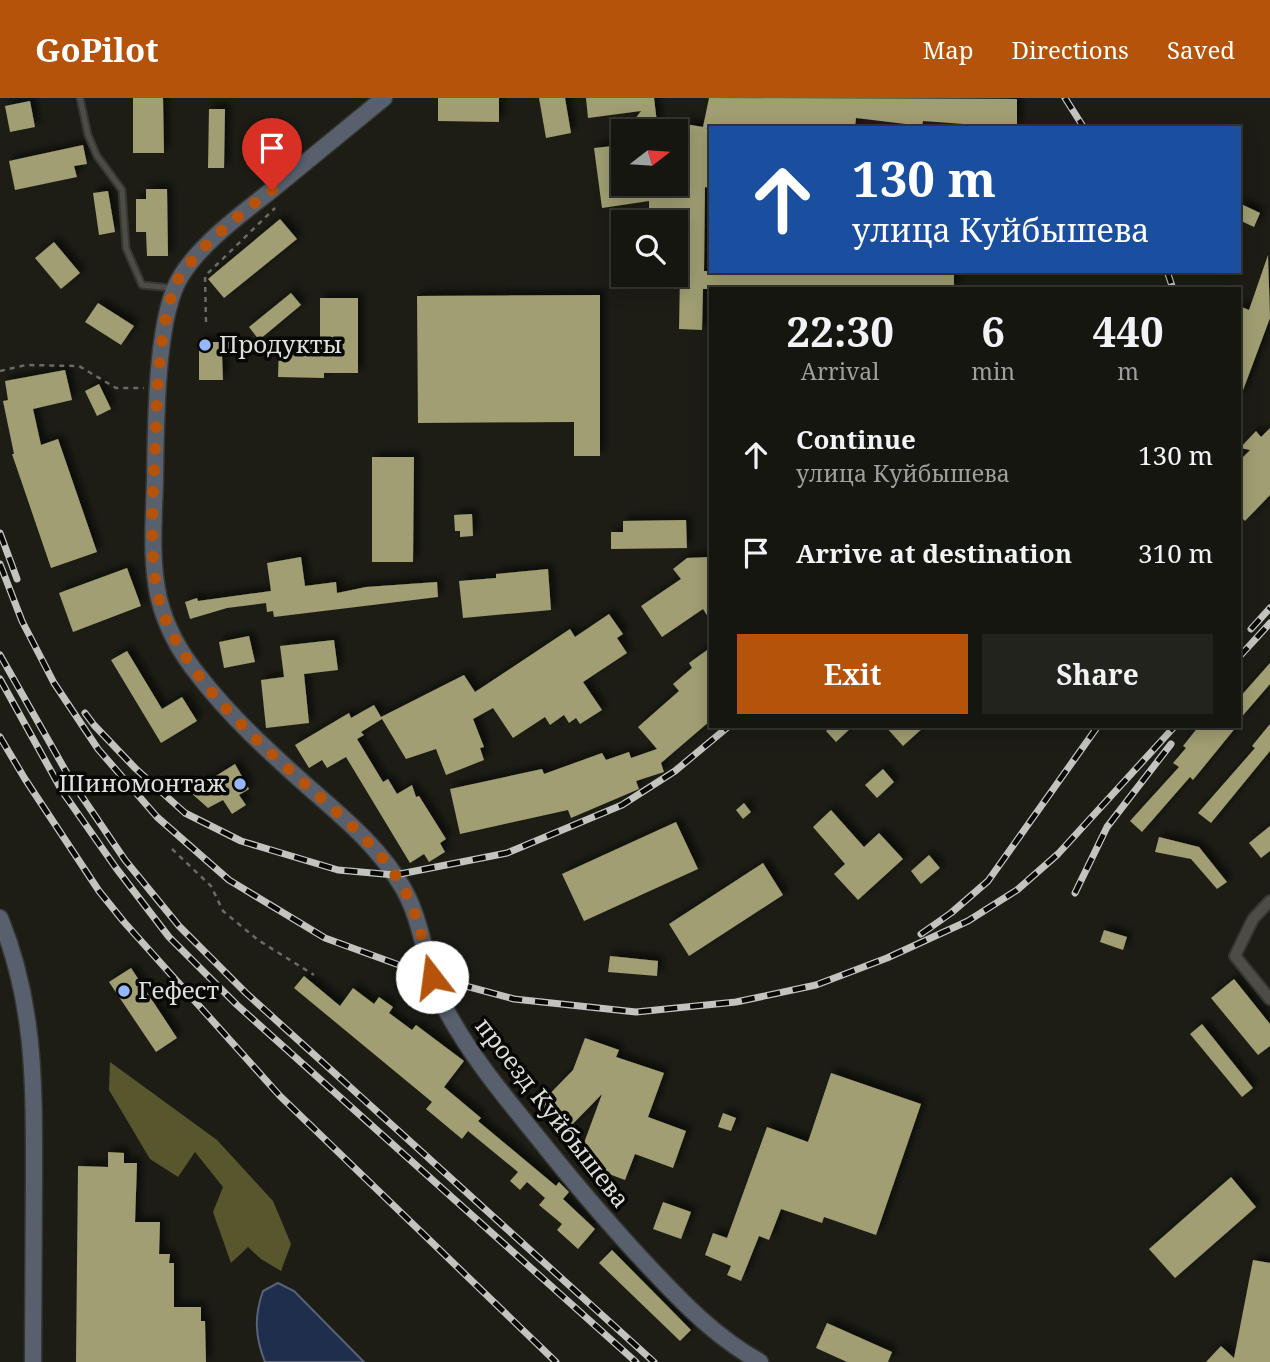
<!DOCTYPE html>
<meta charset="utf-8">
<style>
:root{--surface:#161610;--page:#23231e;--text:#f1f3f6;--muted:#9e9f9f;--line:#353530;--accent:#b45309}
body{margin:0;font-family:"Noto Serif",serif;background:var(--page);color:var(--text);height:100vh;display:flex;flex-direction:column;font-size:26px;white-space:nowrap}
*{box-sizing:border-box;margin:0}
p{font-size:23px;color:var(--muted)}
.icon{flex:none;width:38px;height:38px;fill:none;stroke:currentColor;stroke-width:2;stroke-linecap:round;stroke-linejoin:round}
.map{position:relative;flex:1;overflow:hidden}
.sheet{position:absolute;left:709px;top:189px;width:532px;height:441px;display:flex;flex-direction:column;background:var(--surface);border-radius:0px;box-shadow:0 4px 18px #0003,0 0 0 2px var(--line)}
.sheet>*{flex:none}
.banner{position:absolute;left:709px;top:28px;width:532px;height:147px;border-radius:0px;box-shadow:0 4px 18px #0003,0 0 0 2px var(--line);background:#1a4fa0;color:#fff;overflow:hidden}
.needle{width:46px;rotate:73deg}
.controls{position:absolute;left:611px;top:21px;display:grid;gap:14px}
.controls a{display:grid;place-items:center;width:77px;height:77px;border-radius:0px;background:var(--surface);box-shadow:0 4px 18px #0003,0 0 0 2px var(--line);font-size:35px}
.pin{position:absolute;display:grid;place-items:center;width:60px;height:60px;color:#fff;margin:-72px -30px;border-radius:50% 50% 50% 0;rotate:-45deg;box-shadow:0 0 7px #0007}
.pin .icon{rotate:45deg}
.me{position:absolute;width:77px;margin:-38px;rotate:345deg;stroke-linejoin:round;filter:drop-shadow(0 0 5px #0008)}
.turn{display:flex;align-items:center;gap:24px;height:147px;padding:0 28px;font-size:32px}
.turn .icon{width:91px;height:91px;stroke-width:2.5}
.turn b{display:block;font-size:49px;line-height:60px}
.eta{display:flex;justify-content:space-evenly;align-items:center;height:119px;text-align:center}
.eta b{font-size:42px;font-weight:700;line-height:49px}
.action{display:flex;gap:14px;margin-top:auto;padding:14px 28px}
.action a{flex:1;height:80px;border-radius:0px;background:var(--accent);color:#fff;font-size:28px;font-weight:700;line-height:80px;text-align:center}
.action a+a{background:var(--page);color:var(--text)}
ul{padding:0;list-style:none}
li{display:flex;align-items:center;gap:21px;height:98px;padding:0 28px}
li div{flex:1}
li b{display:block;font-size:26px}
li em{font-style:normal}
header{display:flex;align-items:center;gap:42px;box-sizing:border-box;height:98px;padding:0 35px;background:var(--accent);color:#fff}
header strong{font-size:33px}
nav{display:flex;gap:38px;margin-inline-start:auto;font-size:24px}
.map>svg:first-child{display:block}
.forest{fill:#58562d}
.water{fill:#1f2e4d;stroke:#586377;stroke-width:2}
.building{fill:#a09e72;filter:url(#shadow)}
.lines{fill:none;stroke-linecap:round;stroke-linejoin:round}
.lane-casing{stroke:#363632;stroke-width:9}
.street-casing{stroke:#363632;stroke-width:14}
.secondary-casing{stroke:#363632;stroke-width:19}
.path{stroke:#6b6b66;stroke-width:2.5;stroke-dasharray:5 5;stroke-linecap:butt}
.lane{stroke:#4d4d46;stroke-width:5}
.street{stroke:#4d4d46;stroke-width:10}
.secondary{stroke:#58606e;stroke-width:16}
.rail-casing{stroke:#c3c3bf;stroke-width:7}
.rail{stroke:#070705;stroke-width:4.5;stroke-dasharray:13;stroke-linecap:butt}
.route{stroke:#b45309;stroke-width:12;stroke-dasharray:0 21.6}
.poi-dot{fill:#94b7fd;stroke:#070705;stroke-width:2.5}
.labels{text-anchor:middle;stroke-width:7;stroke-linejoin:round;paint-order:stroke}
.poi-label{font-size:24px;fill:#dededa;stroke:#070705;text-anchor:start}
.street-label{font-size:24px;fill:#dededa;stroke:#070705}
</style>
<header>
<strong>GoPilot</strong>
<nav><a>Map</a><a>Directions</a><a>Saved</a></nav>
</header>
<div class="map">
<svg width="1270" height="1264" viewBox="0 0 1270 1264">
<defs>
<filter id="shadow"><feDropShadow dx="5" dy="-5" stdDeviation="3.5" flood-color="#0009"/></filter>
</defs>
<rect width="100%" height="100%" fill="#1d1d16"/>
<polygon class="forest" points="110,964 217,1042 273,1103 291,1146 281,1173 261,1161 248,1149 231,1165 213,1114 223,1089 195,1054 178,1079 150,1061 109,992"/>
<path class="water" d="M278,1185L294,1193L364,1264H265C255,1239 254,1218 263,1193Z"/>
<g class="building">
<polygon points="133,0 163,0 164,55 133,55"/>
<polygon points="438,0 499,0 499,24 438,23"/>
<polygon points="539,0 565,0 571,35 546,40"/>
<polygon points="586,0 654,0 658,33 626,33 641,13 588,20"/>
<polygon points="709,0 1017,1 1017,30 923,23 922,28 856,20 855,30 705,30 710,31 710,90 705,89 704,173 954,173 954,191 703,191 702,232 679,231 681,124 649,124 649,103 602,110 594,50 623,47 623,86 684,86 689,40 682,40 685,26 703,29"/>
<polygon points="30,3 35,29 10,34 5,8"/>
<polygon points="209,11 225,11 224,70 208,70"/>
<polygon points="83,47 87,66 74,68 77,79 15,92 9,63"/>
<polygon points="146,91 167,91 168,158 147,158 146,134 136,134 136,101 146,101"/>
<polygon points="108,93 115,134 99,137 93,95"/>
<polygon points="1239,105 1260,115 1254,129 1239,122"/>
<polygon points="280,121 297,141 224,200 208,181"/>
<polygon points="54,144 80,175 61,191 35,160"/>
<polygon points="1268,157 1270,220 1239,303 1239,208 1249,212"/>
<polygon points="291,195 301,207 259,242 249,229"/>
<polygon points="600,197 600,358 574,358 574,324 418,325 417,198"/>
<polygon points="320,200 358,200 358,275 324,275 324,280 278,279 279,249 320,250"/>
<polygon points="98,205 134,228 121,247 85,224"/>
<polygon points="199,244 231,244 231,257 222,257 223,282 199,282"/>
<polygon points="65,272 72,302 33,311 41,347 58,341 97,454 51,470 12,356 14,356 3,303 8,302 5,283"/>
<polygon points="99,286 111,311 97,318 85,293"/>
<polygon points="1270,330 1270,397 1245,423 1239,417 1239,363 1250,352 1240,350 1256,333 1261,339"/>
<polygon points="372,359 414,359 413,464 372,464"/>
<polygon points="472,416 473,438 460,439 460,433 455,433 454,417"/>
<polygon points="686,422 687,450 611,451 611,434 623,434 623,423"/>
<polygon points="301,459 305,488 336,484 337,495 366,489 437,484 438,499 274,519 273,513 267,514 266,505 227,510 190,521 185,504 197,500 198,503 271,493 267,465"/>
<polygon points="710,459 710,522 703,511 662,539 641,508 681,481 673,471 687,460"/>
<polygon points="127,470 141,508 73,534 59,495"/>
<polygon points="548,471 551,512 463,520 459,483 496,480 496,476"/>
<polygon points="609,516 623,536 617,540 627,555 583,584 602,612 580,626 576,620 569,625 564,617 550,627 545,619 513,640 493,610 473,621 484,649 480,650 484,662 446,677 436,651 406,661 382,621 361,634 364,637 357,641 383,684 388,681 397,696 412,687 416,699 419,698 446,741 440,745 445,754 429,764 424,756 410,765 346,659 327,670 322,662 309,670 295,647 349,615 351,620 374,607 381,619 464,577 475,594 570,531 575,539"/>
<polygon points="249,538 255,564 224,570 219,544"/>
<polygon points="334,542 338,572 304,576 309,625 266,630 261,582 284,579 280,548"/>
<polygon points="710,550 710,623 661,665 664,674 636,683 639,691 571,720 568,712 460,736 450,691 542,671 544,676 602,655 606,662 629,654 631,660 657,651 638,629 679,593 673,586 692,570 689,565"/>
<polygon points="127,553 162,611 182,599 197,623 161,645 111,562"/>
<polygon points="1270,565 1270,586 1239,622 1239,600"/>
<polygon points="1270,626 1270,653 1211,725 1198,715 1255,650 1252,648"/>
<polygon points="832,628 853,628 836,644 826,633"/>
<polygon points="885,628 925,628 903,648"/>
<polygon points="1199,628 1237,628 1193,682 1190,679 1142,734 1130,723 1179,669 1173,665 1186,650 1183,648"/>
<polygon points="235,666 249,691 239,697 246,707 232,716 223,702 208,710 190,694"/>
<polygon points="883,671 894,684 877,700 865,687"/>
<polygon points="744,705 751,714 743,721 736,712"/>
<polygon points="831,712 864,749 879,735 903,761 858,802 834,776 845,766 813,729"/>
<polygon points="676,724 698,771 584,823 562,776"/>
<polygon points="1270,728 1270,753 1261,760 1249,745"/>
<polygon points="1159,739 1199,749 1227,784 1217,791 1191,761 1155,754"/>
<polygon points="929,757 940,770 921,786 911,773"/>
<polygon points="763,765 783,797 689,858 669,826"/>
<polygon points="1104,832 1127,839 1123,852 1100,844"/>
<polygon points="610,858 658,863 657,878 608,874"/>
<polygon points="131,870 177,940 156,954 109,884"/>
<polygon points="304,878 340,908 353,890 374,906 379,899 393,909 389,915 412,932 416,927 464,963 444,989 481,1020 478,1023 556,1088 559,1084 569,1094 563,1101 595,1131 578,1151 557,1132 562,1126 539,1107 545,1100 527,1084 520,1092 510,1083 518,1074 468,1033 462,1041 426,1011 432,1004 294,890"/>
<polygon points="1234,881 1270,926 1270,948 1258,957 1211,900"/>
<polygon points="1202,926 1253,990 1242,999 1190,936"/>
<polygon points="585,940 619,952 616,959 664,975 648,1019 686,1033 673,1070 635,1056 625,1082 577,1064 602,996 563,1036 537,1009 573,972"/>
<polygon points="831,975 921,1006 876,1137 824,1119 822,1125 781,1111 769,1142 759,1138 741,1183 727,1177 731,1168 705,1157 713,1135 727,1140 767,1029 808,1044"/>
<polygon points="723,1015 736,1020 731,1033 718,1029"/>
<polygon points="108,1054 124,1055 124,1065 137,1065 135,1124 160,1124 159,1156 170,1156 169,1165 174,1165 174,1209 201,1209 201,1223 205,1223 206,1264 76,1264 78,1068 108,1069"/>
<polygon points="1231,1079 1256,1109 1175,1180 1149,1151"/>
<polygon points="663,1104 691,1114 681,1141 653,1131"/>
<polygon points="612,1152 691,1232 680,1243 599,1165"/>
<polygon points="1253,1162 1270,1165 1270,1264 1206,1264 1221,1248 1234,1260"/>
<polygon points="827,1225 892,1254 888,1264 847,1264 816,1250"/>
</g>
<g class="lines">
<defs>
<polyline id="lane" points="80,0 88,37 97,58 122,92 126,150 142,187 171,190"/>
<polyline id="street" points="1270,803 1253,821 1235,858 1270,901"/>
<g id="secondary">
<path d="M384,0C347,30 310,61 273,91C243,115 202,144 181,178C155,219 156,331 155,382C154,421 150,462 159,501C166,529 181,556 199,578C229,617 268,653 305,686C340,717 379,748 403,790C424,826 425,872 445,910C472,961 511,1006 547,1051C581,1093 615,1133 652,1172C686,1208 716,1239 760,1264"/>
<path d="M0,820C35,906 34,986 34,1077C34,1139 33,1202 33,1264"/>
</g>
</defs>
<use href="#lane" class="lane-casing"/>
<use href="#street" class="street-casing"/>
<use href="#secondary" class="secondary-casing"/>
<g class="path">
<polyline points="206,224 205,178 275,110"/>
<polyline points="0,273 26,267 79,268 116,290 144,290"/>
<polyline points="172,751 211,788 223,813 258,842 314,877"/>
</g>
<use href="#lane" class="lane"/>
<use href="#street" class="street"/>
<use href="#secondary" class="secondary"/>
<defs>
<g id="rail">
<polyline points="1065,0 1084,30"/>
<polyline points="1167,173 1173,191"/>
<polyline points="0,435 17,481"/>
<polyline points="0,466 22,523 54,585 98,651 157,719 229,782 325,840 432,879 514,901 636,914 736,904 816,887 887,860 968,823 1017,792 1058,756 1175,628"/>
<polyline points="1251,531 1270,510"/>
<polyline points="0,557 72,684 125,762 179,828 246,895 654,1264"/>
<polyline points="1239,559 1270,525"/>
<polyline points="0,581 62,693 116,770 169,839 237,907 636,1264"/>
<polyline points="85,615 94,627 135,670 185,715 241,743 338,772 395,777 507,755 622,707 675,673 729,628"/>
<polyline points="0,639 25,681 99,793 124,824 280,998 556,1264"/>
<polyline points="1075,795 1107,729 1171,646"/>
<polyline points="921,836 951,815 988,783 1098,628"/>
</g>
</defs>
<use href="#rail" class="rail-casing"/>
<use href="#rail" class="rail"/>
</g>
<g class="lines">
<path class="route" d="M272,92C240,116 206,143 182,175C161,205 157,287 156,325C155,377 146,456 160,505C181,579 263,649 320,699C350,726 385,756 405,793C419,819 424,850 432,879"/>
</g>
<g class="poi-dot">
<circle cx="205" cy="247" r="7"/>
<circle cx="240" cy="686" r="7"/>
<circle cx="124" cy="893" r="7"/>
</g>
<g class="labels">
<g class="poi-label">
<text x="219" y="255">Продукты</text>
<text x="226" y="694" text-anchor="end">Шиномонтаж</text>
<text x="138" y="901">Гефест</text>
</g>
<g class="street-label">
<text transform="translate(552 1015) rotate(52)" y="8">проезд Куйбышева</text>
</g>
</g>
</svg>
<div class="controls">
<a><svg class="needle" viewBox="-14 -14 28 28"><path d="M0-13l5 13h-10z" fill="#e53935"/><path d="M0 13l5-13h-10z" fill="#9e9f9f"/></svg></a>
<a><svg class="icon" aria-label="search" viewBox="0 0 24 24"><circle cx="10" cy="10" r="6"/><path d="M15 15l6 6"/></svg></a>
</div>
<div class="pin" style="left:272px;top:92px;background:#d93025"><svg class="icon" aria-label="arrive" viewBox="0 0 24 24"><path d="M6 21V4h12l-3 4 3 4H6"/></svg></div>
<svg class="me" style="left:432px;top:879px" viewBox="-20 -20 40 40"><circle r="19" fill="#fff"/><path d="M0-13L10 11 0 6-10 11z" fill="#b45309"/></svg>
<div class="banner">
<div class="turn"><svg class="icon" aria-label="ahead" viewBox="0 0 24 24"><path d="M12 20V5M6 11l6-6 6 6"/></svg><div><b>130 m</b>улица Куйбышева</div></div>
</div>
<section class="sheet">
<div class="eta">
<div><b>22:30</b><p>Arrival</p></div>
<div><b>6</b><p>min</p></div>
<div><b>440</b><p>m</p></div>
</div>
<ul>
<li><svg class="icon" aria-label="ahead" viewBox="0 0 24 24"><path d="M12 20V5M6 11l6-6 6 6"/></svg><div><b>Continue</b><p>улица Куйбышева</p></div><em>130 m</em></li>
<li><svg class="icon" aria-label="arrive" viewBox="0 0 24 24"><path d="M6 21V4h12l-3 4 3 4H6"/></svg><div><b>Arrive at destination</b></div><em>310 m</em></li>
</ul>
<div class="action"><a>Exit</a><a>Share</a></div>
</section>
</div>
